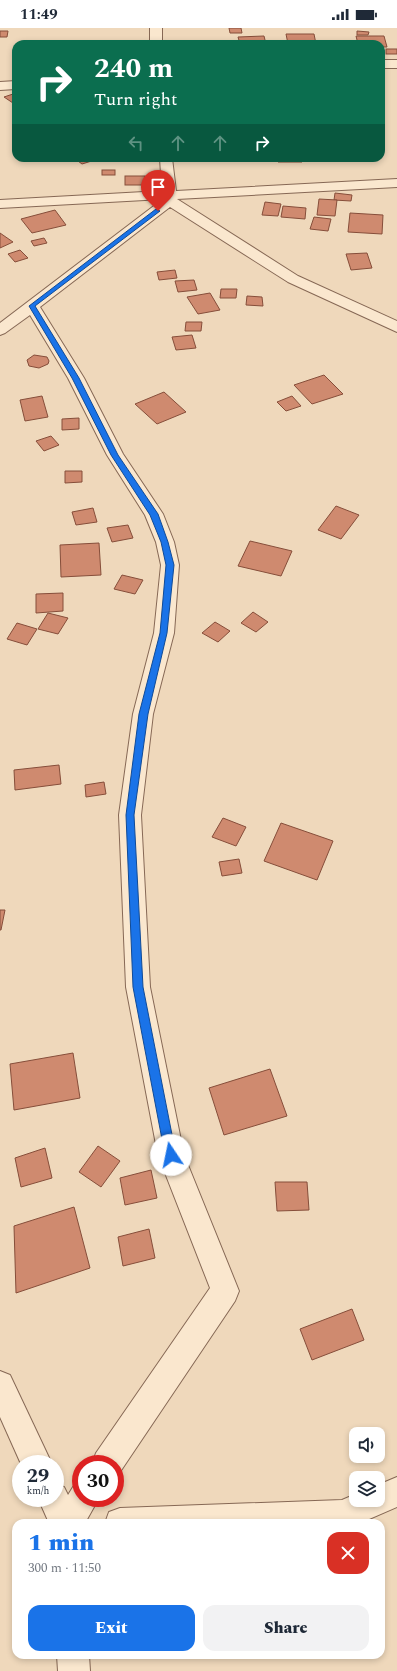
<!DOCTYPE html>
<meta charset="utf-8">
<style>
:root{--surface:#fff;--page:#f2f2f3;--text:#1f2937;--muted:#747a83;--accent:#1a73e8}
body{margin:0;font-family:Spectral,serif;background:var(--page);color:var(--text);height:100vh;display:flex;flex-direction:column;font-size:15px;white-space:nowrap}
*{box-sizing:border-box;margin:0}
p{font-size:13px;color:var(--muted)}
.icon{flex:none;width:22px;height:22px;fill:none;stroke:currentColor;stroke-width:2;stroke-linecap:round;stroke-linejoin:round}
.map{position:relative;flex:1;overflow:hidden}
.panel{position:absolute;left:12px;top:1491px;width:373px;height:140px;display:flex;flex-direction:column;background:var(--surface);border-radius:12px;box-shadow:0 2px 6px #0003}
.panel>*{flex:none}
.hud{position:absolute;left:12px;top:12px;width:373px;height:122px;border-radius:12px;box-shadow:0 2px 6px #0003;background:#0b6e4f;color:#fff;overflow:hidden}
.controls{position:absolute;left:349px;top:1399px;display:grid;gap:8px}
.controls a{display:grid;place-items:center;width:36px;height:36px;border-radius:8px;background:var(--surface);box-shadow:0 2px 6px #0003;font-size:20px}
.speed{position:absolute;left:12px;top:1427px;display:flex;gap:8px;font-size:20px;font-weight:700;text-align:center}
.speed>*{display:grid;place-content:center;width:52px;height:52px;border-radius:50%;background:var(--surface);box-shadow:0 2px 6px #0003;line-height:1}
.speed small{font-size:10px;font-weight:400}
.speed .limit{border:6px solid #d22;background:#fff;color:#111}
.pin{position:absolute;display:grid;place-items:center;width:34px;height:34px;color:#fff;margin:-41px -17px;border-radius:50% 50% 50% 0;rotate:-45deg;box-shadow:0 0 4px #0007}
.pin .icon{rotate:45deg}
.me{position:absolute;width:44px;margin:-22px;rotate:349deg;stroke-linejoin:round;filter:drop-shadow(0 0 3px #0008)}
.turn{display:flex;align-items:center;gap:14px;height:84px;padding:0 16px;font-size:18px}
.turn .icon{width:52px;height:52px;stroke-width:2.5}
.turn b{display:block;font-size:28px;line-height:34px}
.lanes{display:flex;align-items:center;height:38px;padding:0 16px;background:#0003;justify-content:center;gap:20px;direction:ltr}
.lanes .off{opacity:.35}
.round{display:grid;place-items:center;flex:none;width:42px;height:42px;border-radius:12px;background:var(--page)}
.overview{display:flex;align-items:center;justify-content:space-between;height:68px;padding:0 16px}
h1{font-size:24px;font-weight:800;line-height:30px;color:var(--accent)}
.primary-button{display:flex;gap:8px;margin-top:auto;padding:8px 16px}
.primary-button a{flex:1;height:46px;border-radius:12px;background:var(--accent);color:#fff;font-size:16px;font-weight:800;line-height:46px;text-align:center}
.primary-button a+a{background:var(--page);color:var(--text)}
.status{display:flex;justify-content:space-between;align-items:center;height:28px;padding:0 20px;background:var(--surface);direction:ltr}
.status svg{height:11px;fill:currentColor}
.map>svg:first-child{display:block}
.building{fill:#cf8a6f;stroke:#864e3a}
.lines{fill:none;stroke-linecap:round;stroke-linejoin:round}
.street-casing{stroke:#866855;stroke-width:2}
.street{fill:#fae7ce;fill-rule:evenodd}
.route{fill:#1a73e8;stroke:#114b97}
</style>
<div class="status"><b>11:49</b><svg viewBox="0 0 49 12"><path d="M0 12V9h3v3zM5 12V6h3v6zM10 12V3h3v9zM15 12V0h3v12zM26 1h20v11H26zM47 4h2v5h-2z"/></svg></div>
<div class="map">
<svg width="397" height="1643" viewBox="0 0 397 1643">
<rect width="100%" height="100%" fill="#efd8bb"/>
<g class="building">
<polygon points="229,0 241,0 242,5 230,5"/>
<polygon points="0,3 8,3 7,9 0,9"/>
<polygon points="357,3 369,4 368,7 357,7"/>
<polygon points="286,6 314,6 316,16 288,16"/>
<polygon points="264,8 266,16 240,16 238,9"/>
<polygon points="356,8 384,8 387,19 381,19 381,16 358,16"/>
<rect x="386" y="21" width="11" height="5"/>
<polygon points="16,65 16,77 4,69"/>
<polygon points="74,130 97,130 98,131 82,136"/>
<polygon points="277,130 301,130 302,134 278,134"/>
<rect x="102" y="142" width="13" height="5"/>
<rect x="125" y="148" width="20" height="9"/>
<polygon points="335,165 352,167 351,173 334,172"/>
<polygon points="319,171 337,172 335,188 317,187"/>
<polygon points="265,174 281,176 278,188 262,187"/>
<polygon points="283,178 306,180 305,191 281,189"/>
<polygon points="55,182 66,197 32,205 21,191"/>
<polygon points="350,185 383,187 382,206 348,204"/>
<polygon points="314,189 331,191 328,203 310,201"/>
<polygon points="0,205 13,214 0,220"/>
<polygon points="44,210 47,215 34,218 31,213"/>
<polygon points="20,222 28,230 15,234 8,226"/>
<polygon points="367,225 372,240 351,242 346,226"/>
<polygon points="175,242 177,250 159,252 157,244"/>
<polygon points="194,252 197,262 178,264 175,253"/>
<polygon points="221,261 237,261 236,270 220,270"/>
<polygon points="210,265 220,282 198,286 187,269"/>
<polygon points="247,268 262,269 263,278 246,277"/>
<polygon points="186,294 202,294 201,303 185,303"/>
<polygon points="192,307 196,320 176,322 172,309"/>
<polygon points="34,327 47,329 49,333 48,336 39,340 29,338 27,332"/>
<polygon points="324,347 343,366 312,376 294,357"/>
<polygon points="164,364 186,384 157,396 135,376"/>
<polygon points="42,368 48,389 25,393 20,372"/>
<polygon points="292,368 301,378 286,383 277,374"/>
<polygon points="79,390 79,401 62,402 62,391"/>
<polygon points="51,408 59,417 44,423 36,413"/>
<polygon points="65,443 82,443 82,454 65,455"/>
<polygon points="336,478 359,487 341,511 318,502"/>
<polygon points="93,480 97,494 76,497 72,484"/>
<polygon points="128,497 133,510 112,514 107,500"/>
<polygon points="250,513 292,523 281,548 238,538"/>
<polygon points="99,515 101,547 61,549 60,517"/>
<polygon points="122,547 143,552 135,566 114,561"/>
<polygon points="63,565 63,583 36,585 36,566"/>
<polygon points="253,584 268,594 256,604 241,595"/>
<polygon points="48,585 68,590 58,606 38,601"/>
<polygon points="215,594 230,603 218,614 202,605"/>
<polygon points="17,595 37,601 27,617 7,611"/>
<polygon points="59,737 61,756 15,762 14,742"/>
<polygon points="104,754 106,766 86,769 85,757"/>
<polygon points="223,790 246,799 236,818 212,809"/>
<polygon points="281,795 333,813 317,852 264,833"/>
<polygon points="239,831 242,845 222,848 219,834"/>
<polygon points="0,882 5,882 1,902 0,902"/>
<polygon points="73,1025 80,1070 14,1082 10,1036"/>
<polygon points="270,1041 287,1088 224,1107 209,1060"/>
<polygon points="98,1118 120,1133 101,1159 79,1144"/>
<polygon points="45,1120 52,1150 21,1159 15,1130"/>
<polygon points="151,1142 157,1170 125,1177 120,1150"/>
<polygon points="275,1154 307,1154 309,1182 277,1183"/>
<polygon points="74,1179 90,1240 16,1265 14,1198"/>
<polygon points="149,1201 155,1230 123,1238 118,1209"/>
<polygon points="352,1281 364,1312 312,1332 300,1301"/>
</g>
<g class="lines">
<defs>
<g id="street">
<rect x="150" y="0" width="12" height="16"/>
<rect x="381" y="32" width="16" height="8"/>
<polygon points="16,53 16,61 0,62 0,54"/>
<polygon points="160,130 172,130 176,163 397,151 397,159 177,171 298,248 397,293 397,304 288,254 170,179 40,279 84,350 123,426 163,486 174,514 179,537 174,605 153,686 141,787 150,959 184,1127 239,1263 235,1273 118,1447 115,1448 115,1436 92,1436 96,1425 210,1260 158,1127 126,959 119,787 133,686 154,605 161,537 156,514 145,487 107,427 68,350 30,287 5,305 0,307 0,295 163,171 0,180 0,172 162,163"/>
<polygon points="0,1343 10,1347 52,1436 21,1436 0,1389"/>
<polygon points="397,1449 397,1479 360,1495 105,1495 109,1484 120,1480 342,1472 356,1466 356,1472 378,1472 378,1457"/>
<polygon points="55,1456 64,1459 68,1467 73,1459 81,1456 81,1470 99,1470 85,1495 49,1495 38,1470 55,1470"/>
<polygon points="57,1627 89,1627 90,1643 58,1643"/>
</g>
</defs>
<use href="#street" class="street-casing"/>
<use href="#street" class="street"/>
</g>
<polygon class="route" points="156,181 160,183 35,278 79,350 118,427 158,486 168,514 174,537 167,605 148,686 134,787 143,959 176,1127 175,1131 171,1133 167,1131 165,1127 133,959 126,787 139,686 160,605 166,537 161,514 150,487 111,427 72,350 29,278"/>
</svg>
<div class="controls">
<a><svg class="icon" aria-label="sound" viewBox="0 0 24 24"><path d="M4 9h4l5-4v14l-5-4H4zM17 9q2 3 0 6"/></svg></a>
<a><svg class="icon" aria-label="layers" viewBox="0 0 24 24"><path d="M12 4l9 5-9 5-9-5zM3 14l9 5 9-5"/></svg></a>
</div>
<div class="speed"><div>29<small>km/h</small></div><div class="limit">30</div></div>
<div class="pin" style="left:158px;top:183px;background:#d93025"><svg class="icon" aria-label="arrive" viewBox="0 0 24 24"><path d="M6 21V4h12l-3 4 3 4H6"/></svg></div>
<svg class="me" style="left:171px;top:1127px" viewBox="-20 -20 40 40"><circle r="19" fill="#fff"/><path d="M0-13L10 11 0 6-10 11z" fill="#1a73e8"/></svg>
<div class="hud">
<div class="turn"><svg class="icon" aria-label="right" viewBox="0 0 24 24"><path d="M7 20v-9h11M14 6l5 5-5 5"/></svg><div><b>240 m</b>Turn right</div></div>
<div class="lanes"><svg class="icon off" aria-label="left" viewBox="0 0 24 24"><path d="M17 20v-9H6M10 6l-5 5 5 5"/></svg><svg class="icon off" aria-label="ahead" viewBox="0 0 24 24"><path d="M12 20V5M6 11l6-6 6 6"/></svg><svg class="icon off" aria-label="ahead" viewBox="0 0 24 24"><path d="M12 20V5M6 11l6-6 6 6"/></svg><svg class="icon" aria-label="right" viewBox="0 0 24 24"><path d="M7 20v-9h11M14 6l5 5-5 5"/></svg></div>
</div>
<section class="panel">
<div class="overview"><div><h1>1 min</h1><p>300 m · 11:50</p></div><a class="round" style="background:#d93025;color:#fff"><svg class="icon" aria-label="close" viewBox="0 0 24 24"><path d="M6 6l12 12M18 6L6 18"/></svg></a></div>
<div class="primary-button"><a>Exit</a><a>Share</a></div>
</section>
</div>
